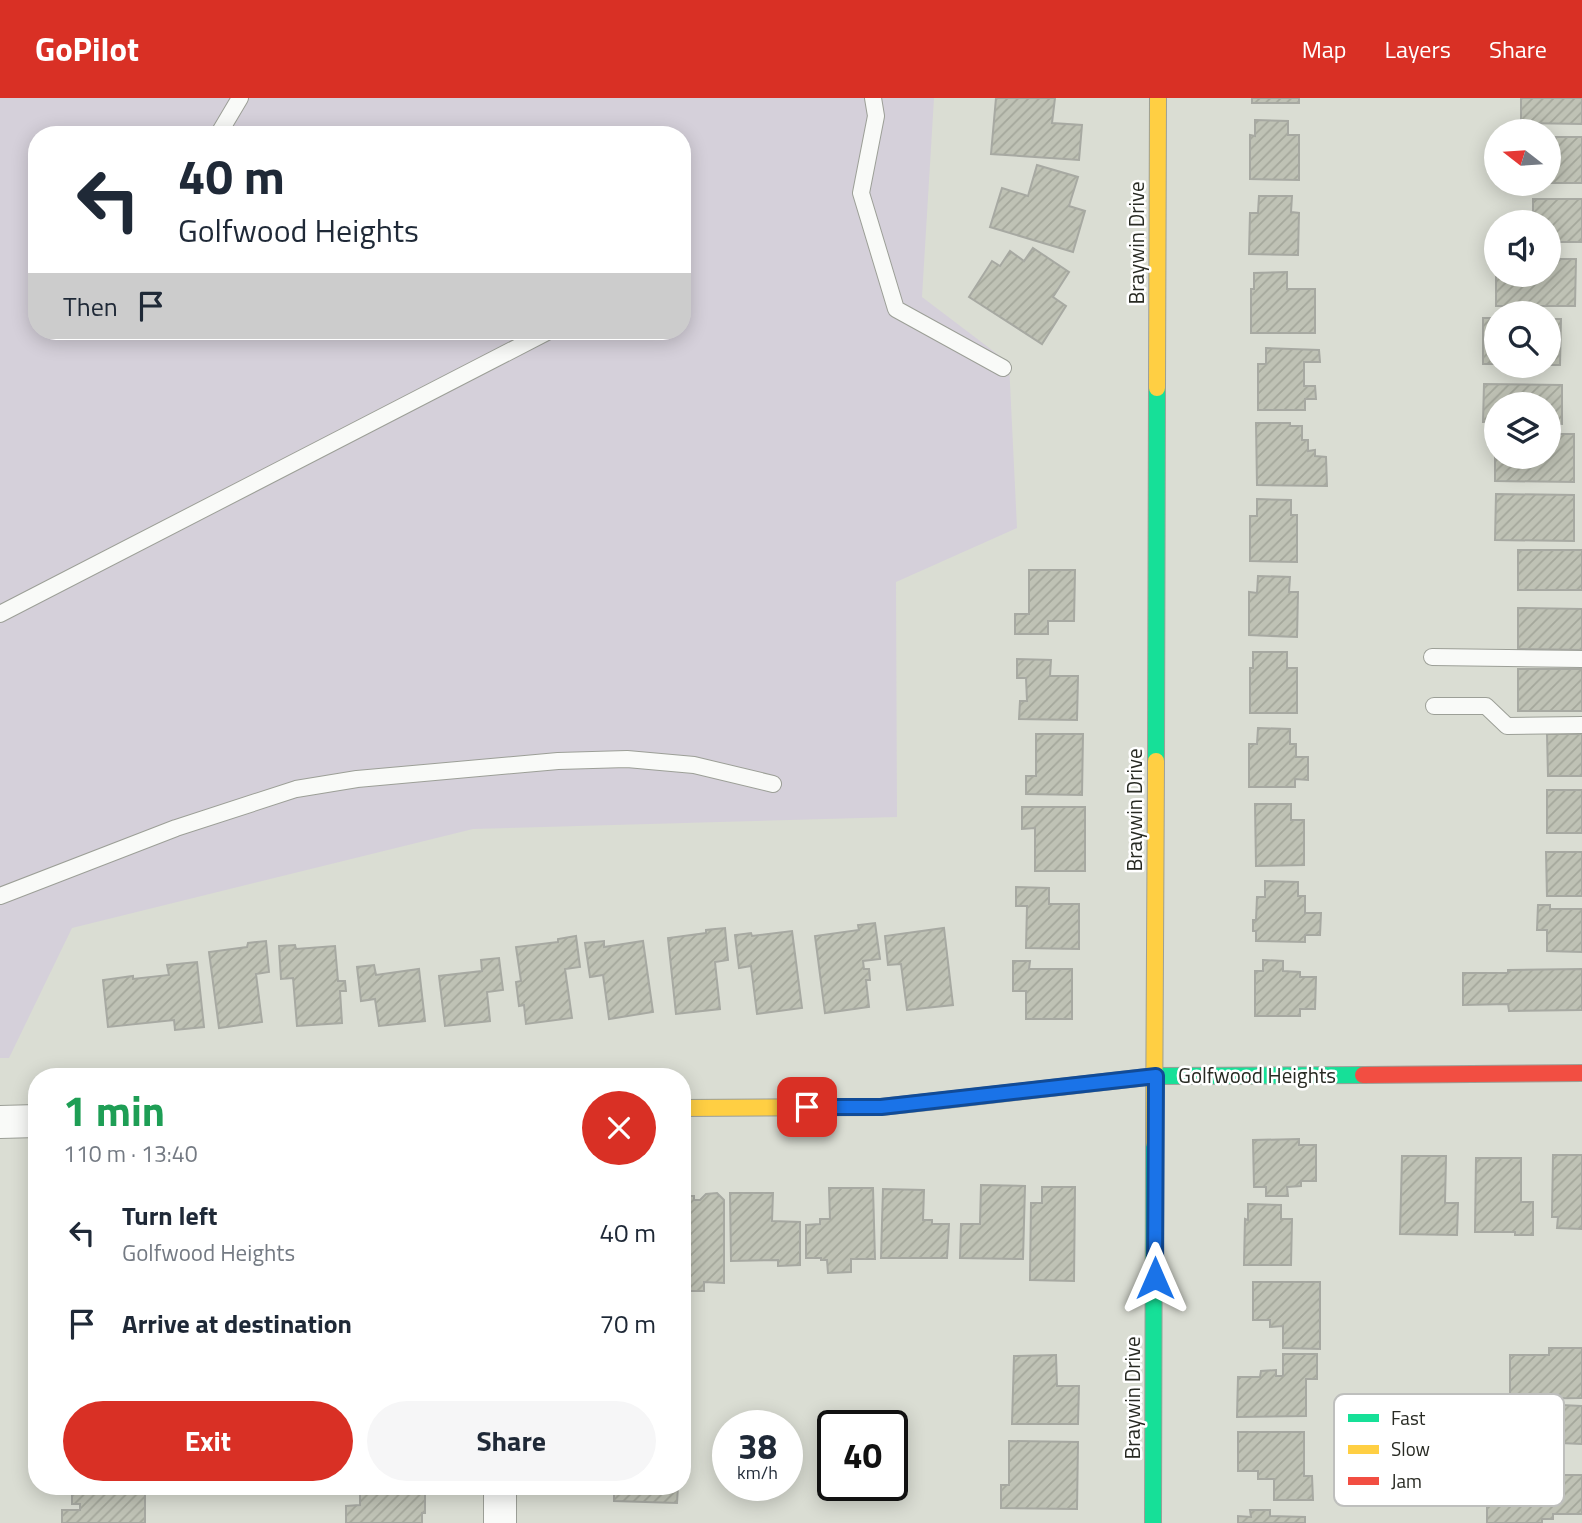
<!DOCTYPE html>
<meta charset="utf-8">
<style>
:root{--surface:#fff;--page:#f6f6f7;--text:#1f2937;--muted:#747a83;--accent:#d93025}
body{margin:0;font-family:"Titillium Web",sans-serif;background:var(--page);color:var(--text);height:100vh;display:flex;flex-direction:column;font-size:26px;white-space:nowrap}
*{box-sizing:border-box;margin:0}
p{font-size:23px;color:var(--muted)}
.icon{flex:none;width:38px;height:38px;fill:none;stroke:currentColor;stroke-width:2;stroke-linecap:round;stroke-linejoin:round}
.map{position:relative;flex:1;overflow:hidden}
.side{position:absolute;left:28px;top:970px;width:663px;height:427px;display:flex;flex-direction:column;background:var(--surface);border-radius:28px;box-shadow:0 4px 18px #0003}
.side>*{flex:none}
.guide{position:absolute;left:28px;top:28px;width:663px;height:214px;border-radius:28px;box-shadow:0 4px 18px #0003;background:#fff;color:var(--text);overflow:hidden}
.needle{width:46px;rotate:287deg}
.controls{position:absolute;left:1484px;top:21px;display:grid;gap:14px}
.controls a{display:grid;place-items:center;width:77px;height:77px;border-radius:50%;background:var(--surface);box-shadow:0 4px 18px #0003;font-size:35px}
.speed{position:absolute;left:712px;top:1312px;display:flex;gap:14px;font-size:35px;font-weight:700;text-align:center}
.speed>*{display:grid;place-content:center;width:91px;height:91px;border-radius:50%;background:var(--surface);box-shadow:0 4px 18px #0003;line-height:1}
.speed small{font-size:18px;font-weight:400}
.speed .limit{border:4px solid #111;border-radius:10px;background:#fff;color:#111}
.pin{position:absolute;display:grid;place-items:center;width:60px;height:60px;color:#fff;margin:-30px;border-radius:14px;box-shadow:0 4px 10px #0006}
.me{position:absolute;width:77px;margin:-38px;rotate:0deg;stroke-linejoin:round;filter:drop-shadow(0 0 5px #0008)}
.turn{display:flex;align-items:center;gap:24px;height:147px;padding:0 35px;font-size:32px}
.turn .icon{width:91px;height:91px;stroke-width:2.5}
.turn b{display:block;font-size:49px;line-height:60px}
.then{display:flex;align-items:center;height:66px;padding:0 35px;background:#0003;gap:14px;font-size:26px}
.round{display:grid;place-items:center;flex:none;width:74px;height:74px;border-radius:37px;background:var(--page)}
.overview{display:flex;align-items:center;justify-content:space-between;height:119px;padding:0 35px}
h1{font-size:42px;font-weight:700;line-height:52px;color:#1e9e55}
.primary-button{display:flex;gap:14px;margin-top:auto;padding:14px 35px}
.primary-button a{flex:1;height:80px;border-radius:42px;background:var(--accent);color:#fff;font-size:28px;font-weight:700;line-height:80px;text-align:center}
.primary-button a+a{background:var(--page);color:var(--text)}
ul{padding:0;list-style:none}
li{display:flex;align-items:center;gap:21px;height:91px;padding:0 35px}
li div{flex:1}
li b{display:block;font-size:26px}
li em{font-style:normal}
header{display:flex;align-items:center;gap:42px;box-sizing:border-box;height:98px;padding:0 35px;background:var(--accent);color:#fff}
header strong{font-size:33px}
nav{display:flex;gap:38px;margin-inline-start:auto;font-size:24px}
.map>svg:first-child{display:block}
.green{fill:#d5d0da;fill-rule:evenodd}
.building{fill:url(#building-hatch);stroke:#a7a9a2;stroke-width:2}
.lines{fill:none;stroke-linecap:round;stroke-linejoin:round}
.lane-casing{stroke:#9c9f97;stroke-width:18}
.street-casing{stroke:#9c9f97;stroke-width:34}
.fast-casing{stroke:#9c9f97;stroke-width:18}
.slow-casing{stroke:#9c9f97;stroke-width:18}
.jam-casing{stroke:#9c9f97;stroke-width:18}
.lane{stroke:#f9faf8;stroke-width:16}
.street{stroke:#f9faf8;stroke-width:32}
.fast{stroke:#16e098;stroke-width:16}
.slow{stroke:#ffcf43;stroke-width:16}
.jam{stroke:#f24e42;stroke-width:16}
.route-casing{stroke:#114b97;stroke-width:18}
.route{stroke:#1a73e8;stroke-width:12}
.labels{text-anchor:middle;stroke-width:5;stroke-linejoin:round;paint-order:stroke}
.street-label{font-size:21px;fill:#282a23;stroke:#fff}
.key{fill:#fff;stroke:#bebfbd;stroke-width:2}
.key-label{font-size:19px;fill:#282a23}
</style>
<header>
<strong>GoPilot</strong>
<nav><a>Map</a><a>Layers</a><a>Share</a></nav>
</header>
<div class="map">
<svg width="1582" height="1425" viewBox="0 0 1582 1425">
<defs>
<pattern id="building-hatch" width="6" height="6" patternUnits="userSpaceOnUse" patternTransform="scale(1.75)"><rect width="6" height="6" fill="#bfc2b5"/><path d="M-1 1l2-2M0 6l6-6M5 7l2-2" fill="none" stroke="#a4a79b"/></pattern>
</defs>
<rect width="100%" height="100%" fill="#daddd3"/>
<path class="green" d="M0,0H934L922,199L1009,265L1017,430L896,484L897,719L473,731L72,830L9,960H0ZM37,37H682V233H37Z"/>
<g class="building">
<polygon points="996,0 1055,0 1052,25 1082,27 1079,62 991,56"/>
<rect x="1252" y="0" width="47" height="5"/>
<polygon points="1521,0 1582,0 1582,26 1521,25"/>
<polygon points="1255,22 1288,23 1288,37 1299,37 1299,82 1250,81 1250,37 1255,38"/>
<rect x="1549" y="39" width="33" height="46"/>
<polygon points="1037,67 1078,79 1069,108 1085,113 1073,154 990,129 1002,90 1028,98"/>
<polygon points="1259,98 1292,98 1291,114 1299,115 1298,157 1249,156 1250,115 1258,115"/>
<polygon points="1533,101 1582,101 1582,144 1549,144 1549,124 1533,124"/>
<polygon points="1033,150 1069,174 1053,199 1066,208 1042,246 969,199 992,163 1000,168 1010,153 1024,163"/>
<polygon points="1549,161 1576,161 1575,208 1496,208 1496,177 1549,177"/>
<polygon points="1287,174 1287,191 1315,191 1315,235 1251,235 1251,191 1254,191 1254,175"/>
<rect x="1483" y="220" width="13" height="46"/>
<polygon points="1549,221 1561,221 1560,267 1549,267"/>
<polygon points="1266,250 1319,252 1320,264 1304,264 1304,288 1315,288 1316,301 1305,301 1305,312 1258,312 1258,266 1266,266"/>
<polygon points="1484,286 1562,287 1562,326 1549,325 1549,306 1496,306 1496,324 1483,324"/>
<polygon points="1256,325 1290,325 1290,328 1302,328 1302,342 1308,342 1308,353 1315,352 1315,358 1326,359 1327,388 1257,387"/>
<polygon points="1495,336 1496,359 1549,359 1549,336 1574,336 1574,384 1495,383"/>
<polygon points="1496,396 1574,397 1574,443 1495,442"/>
<polygon points="1257,401 1291,402 1291,417 1297,417 1297,464 1250,463 1250,418 1257,418"/>
<rect x="1518" y="452" width="64" height="40"/>
<polygon points="1029,472 1075,472 1074,523 1048,523 1048,536 1015,536 1015,516 1029,516"/>
<polygon points="1258,478 1290,479 1289,494 1298,494 1297,539 1249,537 1249,494 1257,495"/>
<polygon points="1518,510 1582,511 1582,552 1518,551"/>
<polygon points="1253,554 1287,554 1287,570 1297,570 1297,615 1250,615 1250,570 1253,570"/>
<polygon points="1017,561 1051,562 1050,578 1078,578 1077,622 1019,621 1020,603 1027,603 1026,580 1017,580"/>
<rect x="1518" y="571" width="64" height="42"/>
<polygon points="1258,630 1290,631 1290,646 1296,646 1296,659 1308,659 1308,682 1295,681 1295,689 1249,689 1249,646 1257,646"/>
<polygon points="1036,636 1083,636 1082,697 1026,696 1026,678 1036,678"/>
<polygon points="1547,636 1582,636 1582,678 1548,678"/>
<rect x="1547" y="692" width="35" height="43"/>
<polygon points="1255,706 1291,706 1291,722 1304,722 1304,767 1256,768"/>
<polygon points="1022,709 1085,709 1085,773 1035,773 1035,730 1022,731"/>
<polygon points="1546,754 1582,754 1582,798 1547,798"/>
<polygon points="1265,783 1298,784 1298,798 1305,798 1305,815 1321,815 1320,837 1305,837 1305,844 1256,843 1256,833 1253,833 1253,822 1256,822 1257,799 1265,799"/>
<polygon points="1016,789 1049,790 1049,806 1079,806 1079,851 1026,850 1027,808 1016,808"/>
<polygon points="1538,807 1550,807 1550,811 1582,811 1582,854 1547,853 1547,832 1537,832"/>
<polygon points="875,825 880,861 863,863 864,871 869,871 870,882 866,882 869,909 825,915 815,838 859,832 858,827"/>
<polygon points="725,830 728,862 715,864 720,911 676,916 668,840 706,835 706,832"/>
<polygon points="944,830 953,907 907,912 901,866 888,867 885,838"/>
<polygon points="792,833 802,910 757,916 751,868 739,870 735,837 751,835 752,838"/>
<polygon points="576,838 580,869 565,871 572,920 526,926 524,907 519,908 516,884 521,883 516,849 558,844 558,841"/>
<polygon points="266,843 269,874 256,876 262,924 219,930 209,854 247,849 248,845"/>
<polygon points="604,843 604,849 643,843 653,914 609,921 603,877 590,879 585,845"/>
<polygon points="295,847 296,851 335,848 338,883 345,883 346,893 340,893 342,925 297,928 293,880 281,881 279,848"/>
<polygon points="499,860 503,892 487,894 490,923 445,928 439,878 482,873 481,862"/>
<polygon points="1263,862 1283,863 1283,873 1300,874 1300,879 1316,879 1315,911 1300,911 1300,918 1255,918 1255,873 1263,873"/>
<polygon points="1013,863 1030,863 1029,871 1072,871 1072,921 1026,921 1026,893 1013,893"/>
<polygon points="197,864 204,929 175,932 174,922 108,929 103,882 133,878 133,881 169,877 167,867"/>
<polygon points="374,867 376,877 419,871 425,923 379,928 375,901 361,903 357,869"/>
<polygon points="1582,871 1582,912 1509,913 1508,906 1463,907 1463,875 1508,875 1508,872"/>
<polygon points="1299,1041 1299,1047 1316,1047 1316,1083 1301,1083 1301,1088 1287,1089 1288,1098 1266,1098 1266,1089 1254,1089 1253,1042"/>
<polygon points="1553,1057 1582,1057 1582,1131 1557,1130 1558,1119 1552,1119"/>
<polygon points="1402,1058 1446,1058 1445,1105 1458,1105 1457,1137 1400,1136"/>
<polygon points="1476,1060 1521,1060 1521,1104 1533,1104 1533,1137 1515,1137 1515,1134 1475,1134"/>
<polygon points="981,1087 1025,1088 1023,1161 960,1160 961,1126 980,1126"/>
<polygon points="1042,1089 1075,1089 1074,1183 1030,1182 1031,1105 1042,1105"/>
<polygon points="829,1090 873,1090 875,1161 851,1161 851,1174 828,1175 827,1162 821,1162 821,1160 806,1160 806,1127 820,1126 820,1121 830,1121"/>
<polygon points="883,1091 924,1092 923,1122 932,1122 932,1126 949,1126 947,1160 881,1160"/>
<polygon points="717,1095 724,1102 724,1185 704,1184 704,1193 682,1193 682,1098 694,1098 694,1102 700,1102 706,1096"/>
<polygon points="730,1095 773,1095 772,1123 800,1124 800,1167 778,1168 778,1162 731,1163"/>
<polygon points="1248,1106 1281,1107 1281,1121 1292,1121 1291,1167 1244,1167 1245,1121 1248,1122"/>
<polygon points="1253,1184 1320,1184 1320,1251 1283,1250 1283,1228 1270,1229 1270,1222 1253,1222"/>
<polygon points="1549,1250 1582,1250 1582,1300 1510,1301 1510,1257 1549,1257"/>
<polygon points="1283,1256 1317,1256 1317,1281 1306,1281 1306,1318 1237,1319 1238,1279 1260,1279 1261,1273 1276,1272 1276,1278 1283,1278"/>
<polygon points="1056,1257 1057,1288 1079,1288 1078,1326 1012,1326 1014,1258"/>
<polygon points="1540,1306 1582,1308 1582,1346 1539,1344"/>
<polygon points="1238,1334 1304,1334 1304,1378 1312,1378 1313,1402 1274,1402 1274,1381 1258,1381 1258,1373 1238,1373"/>
<polygon points="1009,1343 1078,1344 1077,1411 1001,1410 1001,1387 1009,1387"/>
<polygon points="1505,1377 1582,1377 1582,1416 1553,1416 1553,1421 1542,1421 1542,1425 1487,1425 1487,1381 1505,1381"/>
<polygon points="72,1388 145,1388 145,1425 62,1425 62,1412 80,1412 80,1406 72,1406"/>
<polygon points="360,1388 425,1388 425,1415 422,1415 422,1425 346,1425 346,1408 360,1407"/>
<polygon points="614,1388 678,1388 677,1405 614,1403"/>
<polygon points="1250,1412 1270,1412 1270,1418 1305,1419 1305,1425 1238,1425 1238,1418 1251,1419"/>
</g>
<g class="lines">
<defs>
<g id="lane">
<polyline points="873,0 876,18 861,95 896,211 1003,270"/>
<polyline points="218,37 240,0"/>
<polyline points="0,516 549,233"/>
<polyline points="1432,559 1582,561"/>
<polyline points="1434,608 1486,608 1507,628 1582,627"/>
<polyline points="0,798 176,730 296,691 357,681 558,663 627,661 694,667 773,686"/>
</g>
<g id="street">
<polyline points="0,1024 37,1023"/>
<polyline points="500,1388 500,1425"/>
</g>
<g id="fast">
<polyline points="1156,663 1157,290"/>
<polyline points="946,1002 1156,978 1363,977"/>
<polyline points="1153,1425 1154,1045"/>
</g>
<g id="slow">
<polyline points="1157,290 1158,0"/>
<polyline points="682,1010 881,1009 946,1002"/>
<polyline points="1154,1045 1156,663"/>
</g>
<polyline id="jam" points="1363,977 1582,975"/>
</defs>
<use href="#lane" class="lane-casing"/>
<use href="#street" class="street-casing"/>
<use href="#fast" class="fast-casing"/>
<use href="#slow" class="slow-casing"/>
<use href="#jam" class="jam-casing"/>
<use href="#lane" class="lane"/>
<use href="#street" class="street"/>
<use href="#fast" class="fast"/>
<use href="#slow" class="slow"/>
<use href="#jam" class="jam"/>
</g>
<g class="lines">
<defs>
<polyline id="route" points="807,1009 881,1009 1156,978 1155,1180"/>
</defs>
<use href="#route" class="route-casing"/>
<use href="#route" class="route"/>
</g>
<g class="labels">
<g class="street-label">
<text transform="translate(1137 145) rotate(-90)" y="7">Braywin Drive</text>
<text transform="translate(1135 712) rotate(-90)" y="7">Braywin Drive</text>
<text x="1257" y="985">Golfwood Heights</text>
<text transform="translate(1133 1300) rotate(-90)" y="7">Braywin Drive</text>
</g>
</g>
<rect x="1334" y="1296" width="230" height="112" rx="10" class="key"/>
<rect x="1348" y="1316" width="31" height="8" fill="#16e098"/>
<rect x="1348" y="1347" width="31" height="9" fill="#ffcf43"/>
<rect x="1348" y="1379" width="31" height="8" fill="#f24e42"/>
<g class="key-label">
<text x="1391" y="1327">Fast</text>
<text x="1391" y="1358">Slow</text>
<text x="1391" y="1390">Jam</text>
</g>
</svg>
<div class="controls">
<a><svg class="needle" viewBox="-14 -14 28 28"><path d="M0-13l5 13h-10z" fill="#e53935"/><path d="M0 13l5-13h-10z" fill="#747a83"/></svg></a>
<a><svg class="icon" aria-label="sound" viewBox="0 0 24 24"><path d="M4 9h4l5-4v14l-5-4H4zM17 9q2 3 0 6"/></svg></a>
<a><svg class="icon" aria-label="search" viewBox="0 0 24 24"><circle cx="10" cy="10" r="6"/><path d="M15 15l6 6"/></svg></a>
<a><svg class="icon" aria-label="layers" viewBox="0 0 24 24"><path d="M12 4l9 5-9 5-9-5zM3 14l9 5 9-5"/></svg></a>
</div>
<div class="speed"><div>38<small>km/h</small></div><div class="limit">40</div></div>
<div class="pin" style="left:807px;top:1009px;background:#d93025"><svg class="icon" aria-label="arrive" viewBox="0 0 24 24"><path d="M6 21V4h12l-3 4 3 4H6"/></svg></div>
<svg class="me" style="left:1155px;top:1180px" viewBox="-20 -20 40 40"><path d="M0-17L14 15 0 8-14 15z" fill="#1a73e8" stroke="#fff" stroke-width="4"/></svg>
<div class="guide">
<div class="turn"><svg class="icon" aria-label="left" viewBox="0 0 24 24"><path d="M17 20v-9H6M10 6l-5 5 5 5"/></svg><div><b>40 m</b>Golfwood Heights</div></div>
<div class="then">Then<svg class="icon" aria-label="arrive" viewBox="0 0 24 24"><path d="M6 21V4h12l-3 4 3 4H6"/></svg></div>
</div>
<section class="side">
<div class="overview"><div><h1>1 min</h1><p>110 m · 13:40</p></div><a class="round" style="background:#d93025;color:#fff"><svg class="icon" aria-label="close" viewBox="0 0 24 24"><path d="M6 6l12 12M18 6L6 18"/></svg></a></div>
<ul>
<li><svg class="icon" aria-label="left" viewBox="0 0 24 24"><path d="M17 20v-9H6M10 6l-5 5 5 5"/></svg><div><b>Turn left</b><p>Golfwood Heights</p></div><em>40 m</em></li>
<li><svg class="icon" aria-label="arrive" viewBox="0 0 24 24"><path d="M6 21V4h12l-3 4 3 4H6"/></svg><div><b>Arrive at destination</b></div><em>70 m</em></li>
</ul>
<div class="primary-button"><a>Exit</a><a>Share</a></div>
</section>
</div>
